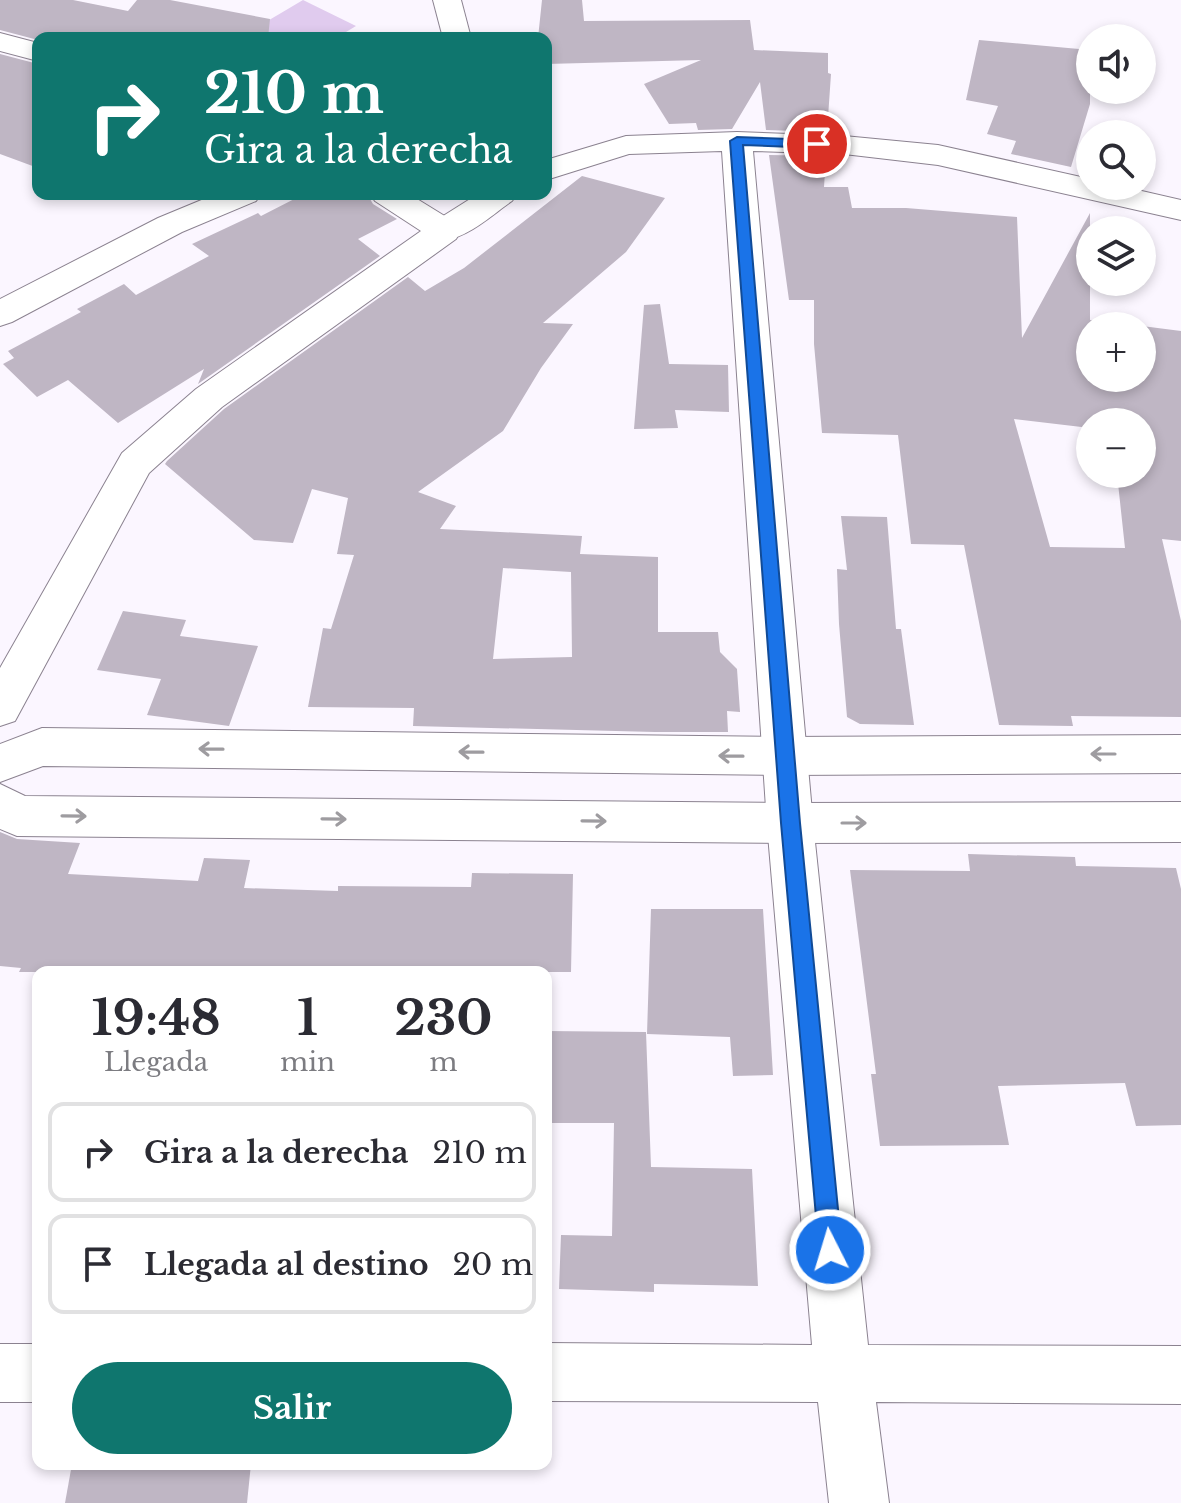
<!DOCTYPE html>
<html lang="es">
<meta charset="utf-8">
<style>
:root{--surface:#fff;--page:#f2f2f3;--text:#2b2b33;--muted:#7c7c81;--line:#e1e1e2;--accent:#0f766e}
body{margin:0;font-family:"Libre Baskerville",serif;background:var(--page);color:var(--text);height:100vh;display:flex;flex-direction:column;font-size:30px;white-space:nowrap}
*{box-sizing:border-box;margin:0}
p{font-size:26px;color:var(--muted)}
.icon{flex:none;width:44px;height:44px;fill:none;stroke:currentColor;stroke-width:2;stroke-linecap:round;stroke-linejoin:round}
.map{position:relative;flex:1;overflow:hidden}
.side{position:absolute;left:32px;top:966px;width:520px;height:504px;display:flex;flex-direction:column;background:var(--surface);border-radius:16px;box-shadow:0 4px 12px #0003}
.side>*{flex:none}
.top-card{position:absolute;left:32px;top:32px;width:520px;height:168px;border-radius:16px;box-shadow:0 4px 12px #0003;background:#0f766e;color:#fff;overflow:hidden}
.fabs{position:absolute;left:1076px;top:24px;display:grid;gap:16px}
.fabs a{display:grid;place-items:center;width:80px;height:80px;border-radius:50%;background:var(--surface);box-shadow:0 4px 12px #0003;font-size:40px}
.pin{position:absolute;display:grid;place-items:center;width:68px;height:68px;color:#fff;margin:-34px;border:4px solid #fff;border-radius:50%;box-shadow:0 2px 8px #0007}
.me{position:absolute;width:88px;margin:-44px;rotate:355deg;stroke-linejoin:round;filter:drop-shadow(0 0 6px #0008)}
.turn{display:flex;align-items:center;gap:28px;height:168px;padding:0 40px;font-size:36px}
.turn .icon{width:104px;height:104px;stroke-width:2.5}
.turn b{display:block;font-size:56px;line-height:68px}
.eta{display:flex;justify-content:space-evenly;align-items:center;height:136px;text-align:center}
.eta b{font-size:48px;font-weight:700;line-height:56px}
.button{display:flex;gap:16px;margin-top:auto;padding:16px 40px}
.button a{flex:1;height:92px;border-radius:48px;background:var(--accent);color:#fff;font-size:32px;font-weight:700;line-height:92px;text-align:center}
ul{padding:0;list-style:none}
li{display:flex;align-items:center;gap:24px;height:100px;margin:0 16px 12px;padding:0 24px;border:4px solid var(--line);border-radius:16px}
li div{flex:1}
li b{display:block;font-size:30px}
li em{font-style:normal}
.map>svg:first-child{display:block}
.green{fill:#e0cbee}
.building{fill:#bfb6c4;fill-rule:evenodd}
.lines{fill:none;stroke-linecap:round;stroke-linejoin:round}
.minor-casing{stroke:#8b8290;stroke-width:2}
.tertiary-casing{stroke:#8b8290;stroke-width:2}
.minor{fill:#fff;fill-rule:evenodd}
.tertiary{fill:#fff;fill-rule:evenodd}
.oneway{stroke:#9e9ca0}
.route{fill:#1a73e8;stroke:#114b97;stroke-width:2}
</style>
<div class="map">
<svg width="1181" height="1503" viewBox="0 0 1181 1503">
<rect width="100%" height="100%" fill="#fbf6ff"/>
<polygon class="green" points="303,0 356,26 336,38 239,38"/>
<g class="building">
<polygon points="0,0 73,0 128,11 137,0 170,0 270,19 268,38 38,40 0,30"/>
<polygon points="542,0 582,0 584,21 750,20 754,50 828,53 828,73 831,74 827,132 766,130 760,82 732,129 698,130 696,123 669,124 644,84 701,60 546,64 546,38 538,38"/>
<polygon points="979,40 1090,50 1090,104 1071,167 1011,154 1016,141 987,134 998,106 966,100"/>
<polygon points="0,54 38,64 38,168 0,154"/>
<path d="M769,155L826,156L824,187H848L852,208H906L1017,217L1022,338L1090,213V320L1138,326H1090V378H1142V326L1181,331V541L1162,539L1181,621V717L1071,716L1073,726L999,725L964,545L911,544L898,435L822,433L814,344V300H789ZM1014,419L1090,428V422H1142V474H1117L1125,548L1050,547Z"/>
<path d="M582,176L665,198L626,252L543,323L573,324L541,368L503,431L418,492L456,506L440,529L582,536L580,554L658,557V632H718L720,652L737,669L740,712L727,711L728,732H655L413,726L414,708L308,707L323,628L331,629L354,555L337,554L348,498L312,489L293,543L254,540L165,464L167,461L224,409L408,277L425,291L464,268ZM503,568L571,572L572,657L493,659Z"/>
<polygon points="304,194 367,194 373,204 397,219 358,239 380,256 198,384 204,369 118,423 68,380 37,397 3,364 14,358 8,351 81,312 77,309 124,284 136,295 209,256 192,244 258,213 261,216"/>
<polygon points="660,304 669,364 728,365 729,412 675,410 678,428 634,429 644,305"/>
<polygon points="841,516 887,517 896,629 901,629 914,725 860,724 847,717 839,624 837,569 847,570"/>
<polygon points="123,611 186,620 180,636 258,646 229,726 147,715 161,679 97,670"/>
<polygon points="0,832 17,839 80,843 68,874 198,881 204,858 250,860 244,888 338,891 338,886 471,887 472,873 573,874 571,972 19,972 21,968 0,966"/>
<polygon points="968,854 1075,857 1076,866 1176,868 1181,889 1181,1125 1136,1126 1125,1083 998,1086 1009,1145 880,1146 871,1074 876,1074 850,870 970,871"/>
<polygon points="651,909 763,909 773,1075 733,1076 730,1037 647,1034"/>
<polygon points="546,1031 646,1032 651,1167 752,1169 758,1286 654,1284 654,1292 559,1289 561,1235 612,1236 614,1123 546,1123"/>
<polygon points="72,1464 251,1464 247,1503 65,1503"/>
</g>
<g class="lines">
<defs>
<g id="minor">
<polygon points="433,0 461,0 471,38 443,38"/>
<polygon points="737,132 844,136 938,145 1090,179 1090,186 1120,186 1181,200 1181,220 938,165 844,154 753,151 813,823 868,1345 1181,1346 1181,1404 876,1402 889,1503 829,1503 818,1402 546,1401 546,1343 812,1345 767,823 722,151 629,154 546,180 546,160 626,136"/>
<polygon points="216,194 261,194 256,201 182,232 12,322 0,326 0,299 158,218"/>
<path d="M478,194H517L512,201C490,216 460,246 432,239L427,231L432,223Z"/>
<rect x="0" y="1344" width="38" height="58"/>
</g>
<g id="tertiary">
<polygon points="0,33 38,43 38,61 0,51"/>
<polygon points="370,194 409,194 456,223 461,231 456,239 222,407 149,473 15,721 0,726 0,668 122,453 196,389 421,231 375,201"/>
<polygon points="42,728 786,737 1181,735 1181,773 786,775 43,766 0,782 0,744"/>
<polygon points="0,784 25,796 790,803 1181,802 1181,842 790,843 17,836 0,829"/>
</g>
</defs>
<use href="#minor" class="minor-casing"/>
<use href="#tertiary" class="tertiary-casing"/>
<use href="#minor" class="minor"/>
<use href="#tertiary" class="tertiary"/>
</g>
<defs><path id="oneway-shaft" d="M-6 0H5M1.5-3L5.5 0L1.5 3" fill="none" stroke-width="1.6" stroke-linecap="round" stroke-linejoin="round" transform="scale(2)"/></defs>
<g class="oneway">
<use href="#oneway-shaft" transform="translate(211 749) rotate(-179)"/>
<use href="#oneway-shaft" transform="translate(471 752) rotate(-179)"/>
<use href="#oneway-shaft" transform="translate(1103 754) rotate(180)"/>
<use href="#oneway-shaft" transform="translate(731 756) rotate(-179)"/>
<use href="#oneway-shaft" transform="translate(74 816) rotate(1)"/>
<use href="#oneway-shaft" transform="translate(334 819) rotate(1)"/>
<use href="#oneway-shaft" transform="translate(594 821) rotate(1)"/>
<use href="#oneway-shaft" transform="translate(854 823)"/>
</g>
<polygon class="route" points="737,137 817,140 824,144 817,148 743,145 800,823 842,1250 838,1258 830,1261 822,1258 819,1250 781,823 730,141"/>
</svg>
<div class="fabs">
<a><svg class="icon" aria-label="sound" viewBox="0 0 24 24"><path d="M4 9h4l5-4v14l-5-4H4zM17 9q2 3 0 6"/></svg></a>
<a><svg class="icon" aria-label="search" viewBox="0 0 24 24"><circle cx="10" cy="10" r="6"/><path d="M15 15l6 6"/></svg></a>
<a><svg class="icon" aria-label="layers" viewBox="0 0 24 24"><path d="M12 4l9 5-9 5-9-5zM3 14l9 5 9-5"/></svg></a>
<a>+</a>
<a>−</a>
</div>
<div class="pin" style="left:817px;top:144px;background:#d93025"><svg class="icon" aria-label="arrive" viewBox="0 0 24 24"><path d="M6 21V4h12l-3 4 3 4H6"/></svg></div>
<svg class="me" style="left:830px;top:1250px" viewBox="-20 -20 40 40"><circle r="17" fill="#1a73e8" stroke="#fff" stroke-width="3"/><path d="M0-11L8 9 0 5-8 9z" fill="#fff"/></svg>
<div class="top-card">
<div class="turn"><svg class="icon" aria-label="right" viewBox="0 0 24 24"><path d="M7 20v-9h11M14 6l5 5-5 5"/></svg><div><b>210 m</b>Gira a la derecha</div></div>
</div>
<section class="side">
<div class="eta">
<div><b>19:48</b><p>Llegada</p></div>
<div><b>1</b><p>min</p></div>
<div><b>230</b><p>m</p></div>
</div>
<ul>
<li><svg class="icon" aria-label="right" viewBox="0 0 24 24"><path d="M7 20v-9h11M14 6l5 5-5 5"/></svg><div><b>Gira a la derecha</b></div><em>210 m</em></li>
<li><svg class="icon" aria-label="arrive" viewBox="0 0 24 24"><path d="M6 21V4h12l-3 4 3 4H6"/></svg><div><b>Llegada al destino</b></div><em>20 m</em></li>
</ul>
<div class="button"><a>Salir</a></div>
</section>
</div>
